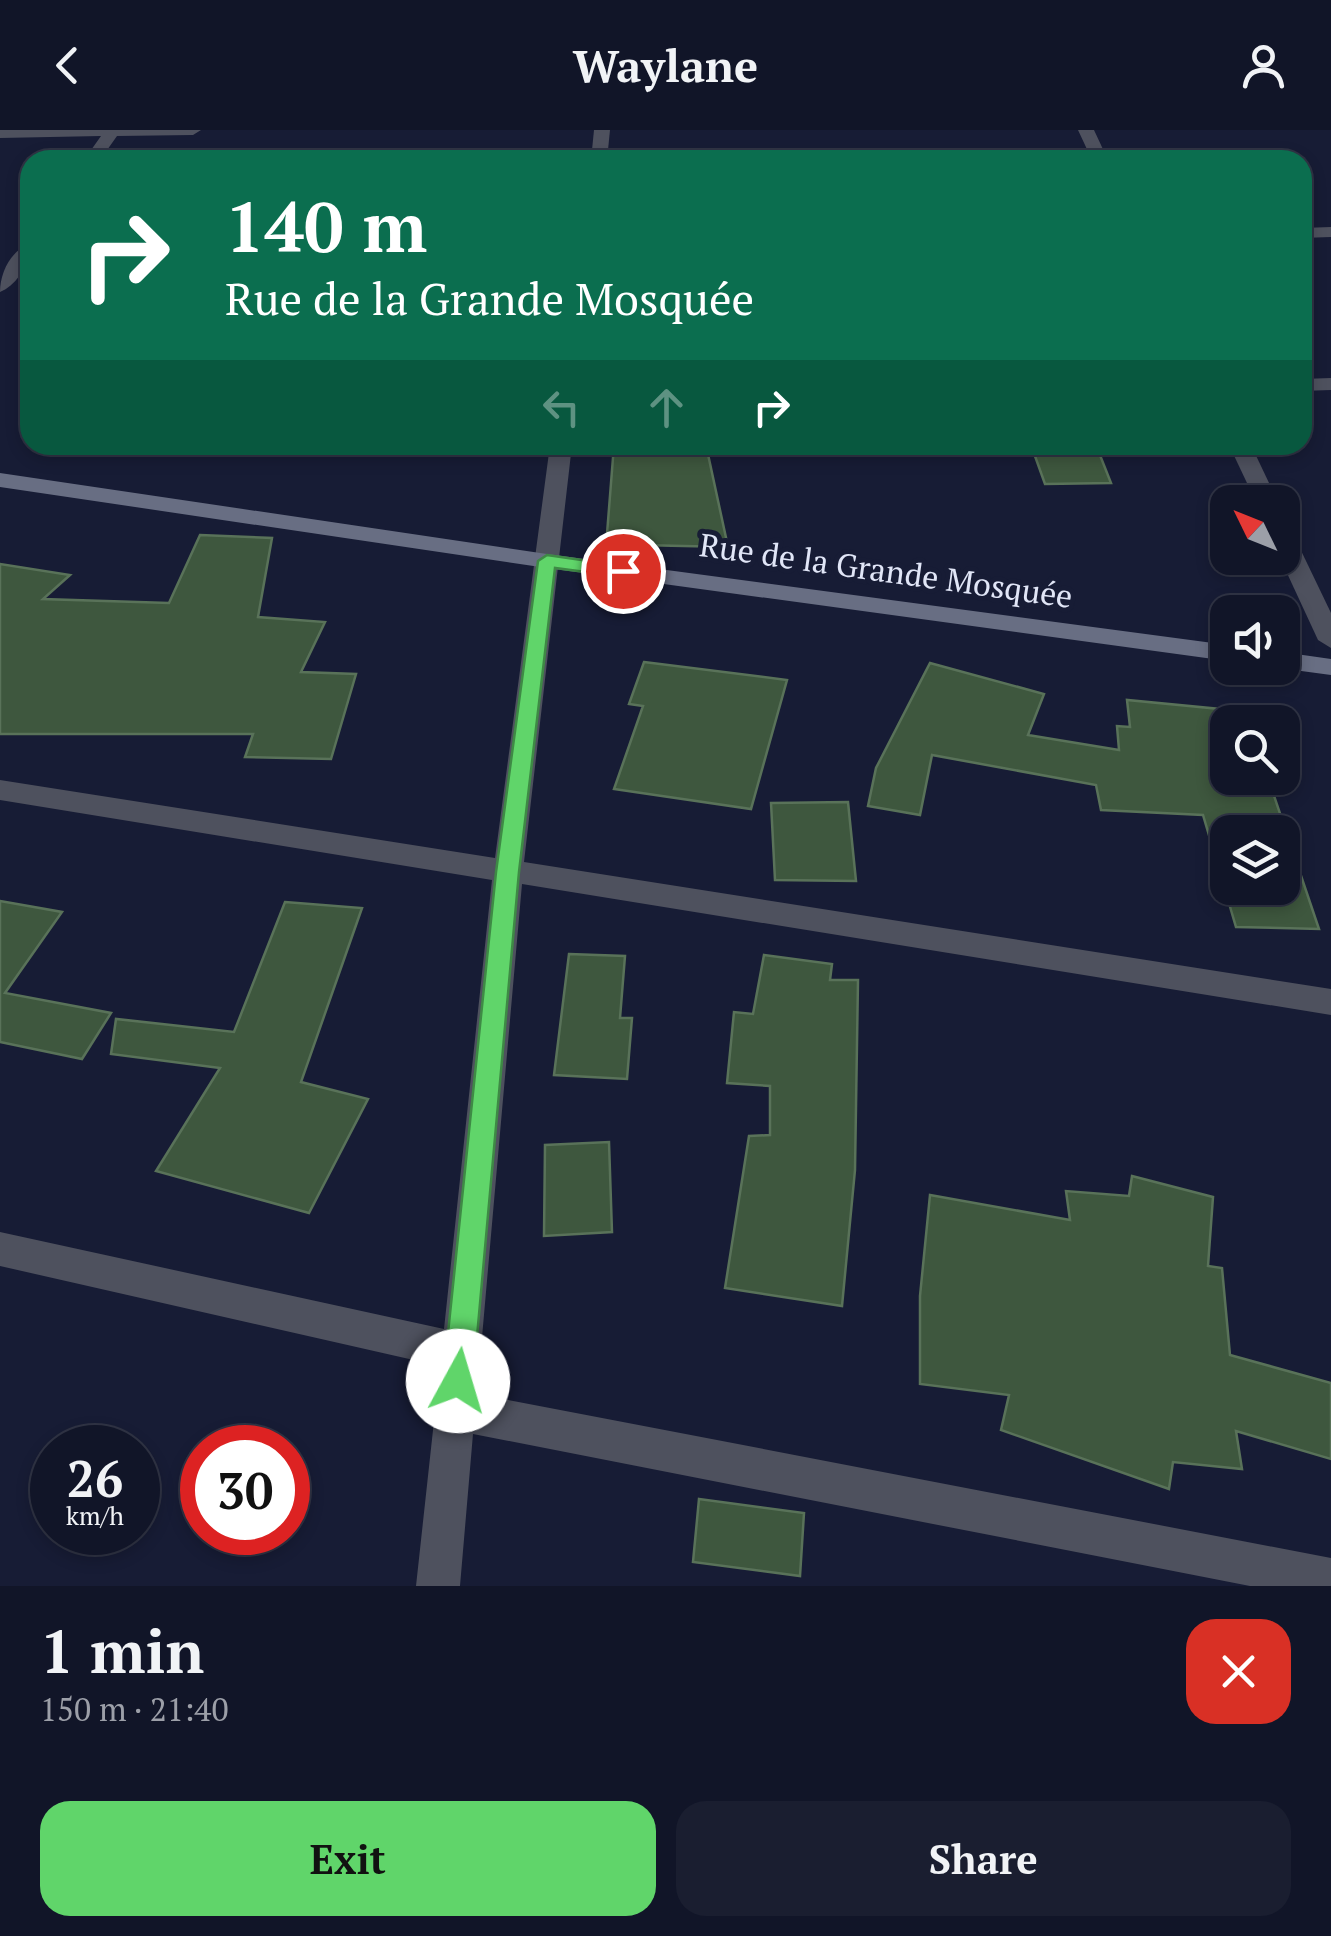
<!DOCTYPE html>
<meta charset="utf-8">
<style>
:root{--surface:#111528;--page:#1a1e30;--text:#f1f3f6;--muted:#9c9fa8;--line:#303445;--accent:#60d56a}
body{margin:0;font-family:"PT Serif",serif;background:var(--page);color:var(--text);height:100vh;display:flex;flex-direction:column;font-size:38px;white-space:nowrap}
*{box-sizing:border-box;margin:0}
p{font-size:32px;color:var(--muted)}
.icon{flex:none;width:55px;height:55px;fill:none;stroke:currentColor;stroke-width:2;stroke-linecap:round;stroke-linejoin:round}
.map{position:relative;height:1456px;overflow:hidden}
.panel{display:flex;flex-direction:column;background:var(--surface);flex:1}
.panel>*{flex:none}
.banner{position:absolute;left:20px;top:20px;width:1292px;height:305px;border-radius:30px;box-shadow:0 5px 15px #0003,0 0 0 2px var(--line);background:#0b6e4f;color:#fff;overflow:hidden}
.needle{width:65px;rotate:313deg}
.tools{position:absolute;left:1210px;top:355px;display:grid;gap:20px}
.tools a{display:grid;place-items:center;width:90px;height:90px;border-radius:20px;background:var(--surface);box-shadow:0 5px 15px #0003,0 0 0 2px var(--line);font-size:50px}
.speed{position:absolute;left:30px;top:1295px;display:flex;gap:20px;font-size:50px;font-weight:700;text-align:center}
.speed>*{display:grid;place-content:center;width:130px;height:130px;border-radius:50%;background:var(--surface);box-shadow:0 5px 15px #0003,0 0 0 2px var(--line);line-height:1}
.speed small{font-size:25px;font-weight:400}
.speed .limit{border:15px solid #d22;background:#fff;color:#111}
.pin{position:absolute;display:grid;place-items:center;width:85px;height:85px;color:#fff;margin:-42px;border:5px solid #fff;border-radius:50%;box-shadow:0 2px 10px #0007}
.me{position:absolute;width:110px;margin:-55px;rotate:6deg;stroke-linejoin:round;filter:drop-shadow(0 0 8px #0008)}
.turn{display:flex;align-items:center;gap:35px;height:210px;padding:0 40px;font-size:45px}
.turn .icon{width:130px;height:130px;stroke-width:2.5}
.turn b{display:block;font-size:70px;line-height:85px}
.lanes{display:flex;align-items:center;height:95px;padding:0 40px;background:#0003;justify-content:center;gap:50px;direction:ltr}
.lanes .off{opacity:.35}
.round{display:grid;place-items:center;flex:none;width:105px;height:105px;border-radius:30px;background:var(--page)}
.overview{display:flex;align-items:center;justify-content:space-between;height:170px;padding:0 40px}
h1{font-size:60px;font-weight:700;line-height:75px}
.button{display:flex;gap:20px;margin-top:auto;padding:20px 40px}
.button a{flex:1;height:115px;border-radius:30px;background:var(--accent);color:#111;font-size:40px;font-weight:700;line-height:115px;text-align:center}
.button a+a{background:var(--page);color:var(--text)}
header{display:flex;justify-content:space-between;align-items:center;height:130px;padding:0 40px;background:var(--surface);font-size:45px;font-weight:700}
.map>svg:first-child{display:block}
.building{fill:#3e573e;stroke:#597259;stroke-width:2.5;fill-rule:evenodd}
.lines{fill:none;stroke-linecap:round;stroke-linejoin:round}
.street{fill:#4e515e;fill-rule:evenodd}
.secondary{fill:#686e83;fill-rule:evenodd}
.route{fill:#60d56a;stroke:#3e8a45;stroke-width:2.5}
.labels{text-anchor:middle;stroke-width:10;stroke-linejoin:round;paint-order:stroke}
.street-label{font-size:32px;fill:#e1e6f7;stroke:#171c35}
</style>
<header><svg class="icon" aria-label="back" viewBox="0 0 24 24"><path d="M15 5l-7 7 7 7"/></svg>Waylane<svg class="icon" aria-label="person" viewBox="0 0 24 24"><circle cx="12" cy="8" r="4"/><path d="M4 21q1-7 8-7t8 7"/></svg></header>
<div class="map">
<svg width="1331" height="1456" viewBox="0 0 1331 1456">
<rect width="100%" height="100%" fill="#171c35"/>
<g class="building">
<polygon points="614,315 706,315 728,417 639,415 640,405 607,404"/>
<polygon points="1031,315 1096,315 1111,353 1045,354"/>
<polygon points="200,405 272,408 258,487 325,492 301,542 356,544 331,629 245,627 253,604 0,604 0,434 70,445 43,469 169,473"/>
<polygon points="644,532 787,550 751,679 614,659 643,576 629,574"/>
<path d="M930,533L1044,564L1028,605L1119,620L1117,596L1130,597L1127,570L1230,580L1228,648H1268L1319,799L1236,797L1203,685L1101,680L1096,655L932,625L920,685L868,676L876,638ZM1228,702H1282V758H1228Z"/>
<polygon points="848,672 856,751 775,750 771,673"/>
<polygon points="0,771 62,782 5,863 111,883 82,929 0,912"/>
<polygon points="285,772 362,778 301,952 368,969 309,1083 156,1041 220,938 111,924 116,889 234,902"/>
<polygon points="569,824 625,826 620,888 632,888 627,949 554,945"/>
<polygon points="764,825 832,834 830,850 858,850 855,1040 842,1176 725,1158 749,1006 770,1005 770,956 727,953 734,882 753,884"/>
<polygon points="609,1012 612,1102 544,1106 545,1015"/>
<polygon points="1132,1046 1213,1067 1208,1136 1222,1138 1230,1225 1331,1253 1331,1329 1236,1301 1242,1339 1173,1332 1169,1359 1001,1300 1009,1265 920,1254 920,1166 930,1065 1070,1090 1066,1061 1129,1066"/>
<polygon points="699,1369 804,1383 800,1446 693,1432"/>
</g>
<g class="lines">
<g class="street">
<polygon points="0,0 201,0 193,5 117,6 100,30 84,30 101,6 0,8"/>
<polygon points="594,0 610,0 607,30 591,30"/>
<polygon points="1078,0 1094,0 1108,30 1092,30"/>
<polygon points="1331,97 1331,107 1302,108 1302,98"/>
<path d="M30,113C30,132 19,154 0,162C0,142 11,121 30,113Z"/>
<polygon points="1331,248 1331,260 1302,261 1302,249"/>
<polygon points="550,315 572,315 524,732 1331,859 1331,885 522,754 477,1264 1331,1428 1331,1456 1250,1456 473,1304 460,1456 416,1456 440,1236 0,1136 0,1102 444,1199 492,750 0,670 0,650 495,728"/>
<polygon points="1229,315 1251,315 1278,372 1256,372"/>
<polygon points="1282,399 1294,406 1331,483 1331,518 1318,510 1280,428"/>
</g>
<g class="secondary">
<polygon points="0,343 547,424 1228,515 1228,531 547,438 0,357"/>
<polygon points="1282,522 1331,529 1331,545 1279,538 1282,538"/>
</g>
</g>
<polygon class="route" points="547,425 623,436 632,441 623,447 555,438 519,742 473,1251 469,1261 458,1266 447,1261 443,1251 496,742 538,431"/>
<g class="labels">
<g class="street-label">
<text transform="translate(886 441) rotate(8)" y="11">Rue de la Grande Mosquée</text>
</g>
</g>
</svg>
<div class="tools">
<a><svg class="needle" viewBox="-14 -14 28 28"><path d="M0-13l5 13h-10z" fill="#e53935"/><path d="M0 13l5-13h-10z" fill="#9c9fa8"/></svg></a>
<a><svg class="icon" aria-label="sound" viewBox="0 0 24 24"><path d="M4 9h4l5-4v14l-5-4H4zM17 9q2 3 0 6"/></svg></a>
<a><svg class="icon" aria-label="search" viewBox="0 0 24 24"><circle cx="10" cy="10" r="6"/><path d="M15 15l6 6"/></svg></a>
<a><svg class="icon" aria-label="layers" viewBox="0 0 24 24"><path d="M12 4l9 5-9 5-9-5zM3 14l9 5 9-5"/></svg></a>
</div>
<div class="speed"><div>26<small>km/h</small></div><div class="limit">30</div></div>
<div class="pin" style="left:623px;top:441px;background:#d93025"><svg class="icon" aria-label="arrive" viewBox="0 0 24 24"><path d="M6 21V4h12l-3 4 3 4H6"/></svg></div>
<svg class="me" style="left:458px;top:1251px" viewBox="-20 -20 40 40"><circle r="19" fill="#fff"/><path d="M0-13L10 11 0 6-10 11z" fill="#60d56a"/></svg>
<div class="banner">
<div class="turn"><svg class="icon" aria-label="right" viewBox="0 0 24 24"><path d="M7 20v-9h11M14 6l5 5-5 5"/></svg><div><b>140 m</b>Rue de la Grande Mosquée</div></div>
<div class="lanes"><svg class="icon off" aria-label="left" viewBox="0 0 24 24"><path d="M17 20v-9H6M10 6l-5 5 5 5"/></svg><svg class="icon off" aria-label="ahead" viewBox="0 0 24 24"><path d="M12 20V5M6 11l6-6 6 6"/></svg><svg class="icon" aria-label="right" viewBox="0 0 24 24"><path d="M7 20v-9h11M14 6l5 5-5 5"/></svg></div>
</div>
</div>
<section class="panel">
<div class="overview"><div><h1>1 min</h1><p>150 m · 21:40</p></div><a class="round" style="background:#d93025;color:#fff"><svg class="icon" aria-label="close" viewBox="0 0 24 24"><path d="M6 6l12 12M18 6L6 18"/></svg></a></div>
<div class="button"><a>Exit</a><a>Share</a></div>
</section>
